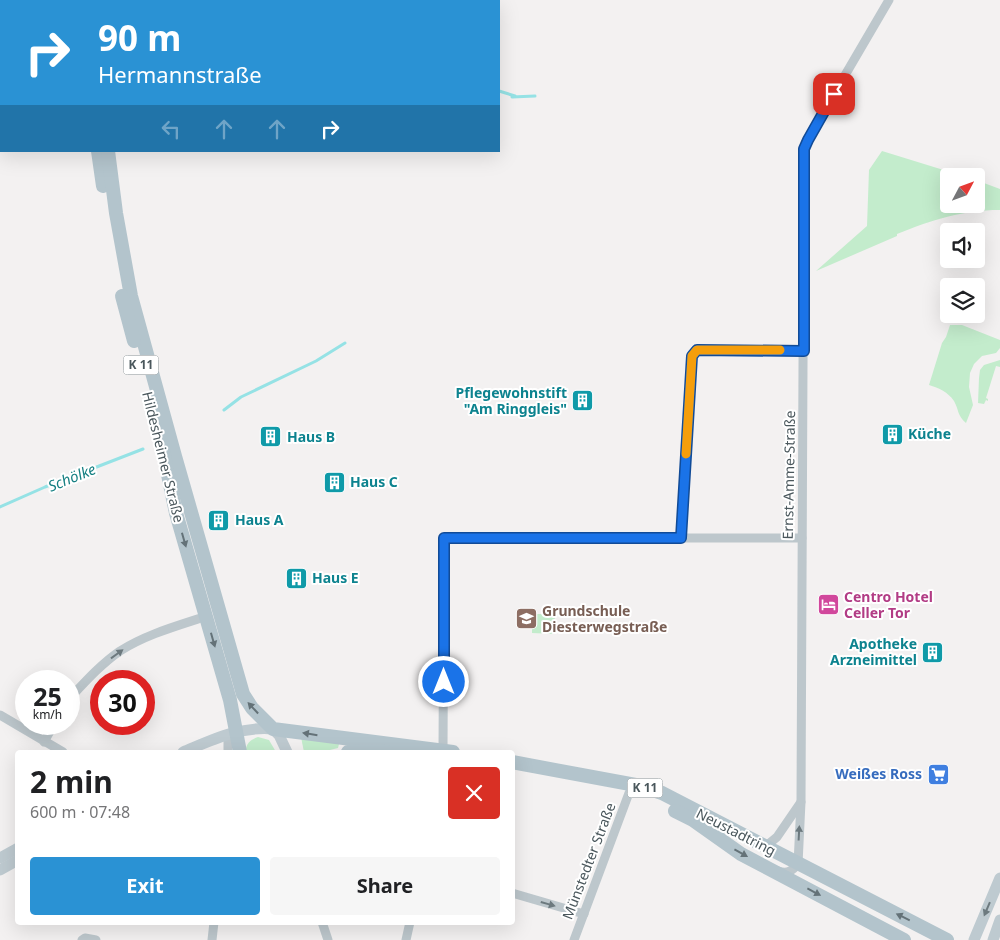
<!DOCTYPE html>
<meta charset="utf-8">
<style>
:root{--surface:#fff;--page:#f6f6f6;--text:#202124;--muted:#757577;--accent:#2a92d4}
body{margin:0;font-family:"Noto Sans",sans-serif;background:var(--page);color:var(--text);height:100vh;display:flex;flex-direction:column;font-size:19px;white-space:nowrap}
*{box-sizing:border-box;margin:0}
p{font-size:16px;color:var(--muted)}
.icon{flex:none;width:28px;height:28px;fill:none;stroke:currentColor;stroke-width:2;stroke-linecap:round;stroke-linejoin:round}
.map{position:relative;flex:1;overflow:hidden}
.details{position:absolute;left:15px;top:750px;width:500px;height:175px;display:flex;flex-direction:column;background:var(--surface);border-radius:5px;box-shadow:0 5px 20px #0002}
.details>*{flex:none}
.top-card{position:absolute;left:0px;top:0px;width:500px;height:152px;box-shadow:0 5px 20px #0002;background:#2a92d4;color:#fff;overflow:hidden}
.needle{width:32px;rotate:49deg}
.fabs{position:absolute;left:940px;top:168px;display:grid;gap:10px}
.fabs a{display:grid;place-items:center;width:45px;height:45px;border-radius:5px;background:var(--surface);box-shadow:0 5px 20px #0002;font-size:25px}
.speed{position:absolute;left:15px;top:670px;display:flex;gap:10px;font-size:25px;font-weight:700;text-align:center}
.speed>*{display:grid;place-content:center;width:65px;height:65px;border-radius:50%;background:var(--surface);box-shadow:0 5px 20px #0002;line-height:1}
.speed small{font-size:12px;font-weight:400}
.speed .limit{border:8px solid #d22;background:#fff;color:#111}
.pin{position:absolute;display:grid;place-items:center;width:42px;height:42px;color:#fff;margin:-21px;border-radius:10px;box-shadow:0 2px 8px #0006}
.me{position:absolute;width:55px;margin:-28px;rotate:0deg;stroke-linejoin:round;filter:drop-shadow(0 0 4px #0008)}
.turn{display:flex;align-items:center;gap:18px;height:105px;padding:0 15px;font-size:22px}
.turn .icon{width:65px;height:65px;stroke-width:2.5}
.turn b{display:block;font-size:35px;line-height:42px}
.lanes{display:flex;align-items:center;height:48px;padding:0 15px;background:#0003;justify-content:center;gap:25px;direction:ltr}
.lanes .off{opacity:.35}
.round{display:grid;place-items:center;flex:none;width:52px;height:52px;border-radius:5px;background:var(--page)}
.head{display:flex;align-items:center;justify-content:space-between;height:85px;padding:0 15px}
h1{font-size:30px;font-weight:700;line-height:38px}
.cta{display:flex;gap:10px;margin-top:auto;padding:10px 15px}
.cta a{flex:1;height:58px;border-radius:5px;background:var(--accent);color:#fff;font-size:20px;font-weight:700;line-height:58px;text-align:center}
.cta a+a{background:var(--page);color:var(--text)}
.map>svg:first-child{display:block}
.green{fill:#c3eccc}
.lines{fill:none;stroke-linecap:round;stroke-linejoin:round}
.stream{stroke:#95e2e5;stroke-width:3}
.street{stroke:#bdc7cc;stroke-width:9}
.secondary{stroke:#becad0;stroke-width:11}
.primary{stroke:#b3c4cc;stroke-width:14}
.oneway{fill:#647278}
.oneway2{fill:#6c797e}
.oneway3{fill:#6d7a7f}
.route-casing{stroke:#114b97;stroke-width:12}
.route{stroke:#1a73e8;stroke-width:9}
.slow{stroke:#f59e0b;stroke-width:9}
.labels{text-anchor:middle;stroke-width:4;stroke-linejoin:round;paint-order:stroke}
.shield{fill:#fff;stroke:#80898d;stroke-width:1}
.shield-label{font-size:12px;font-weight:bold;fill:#4a575c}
.culture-label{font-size:14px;font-weight:bold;fill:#0d838f;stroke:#fff;text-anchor:start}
.street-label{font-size:14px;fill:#4a575c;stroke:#fff}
.hotel-label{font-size:14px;font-weight:bold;fill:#b23c85;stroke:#fff;text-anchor:start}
.education-label{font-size:14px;font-weight:bold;fill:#785e54;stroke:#fff;text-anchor:start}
.shop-label{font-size:14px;font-weight:bold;fill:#366cbe;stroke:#fff;text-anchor:end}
.water-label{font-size:15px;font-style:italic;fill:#178083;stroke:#fff}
</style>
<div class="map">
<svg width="1000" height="940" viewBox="0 0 1000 940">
<rect width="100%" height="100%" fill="#f3f1f1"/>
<g class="green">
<path d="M882,151L963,176H949V204H976V180L1000,189V210C962,210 932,220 897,234V236L816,271L867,226L869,170Z"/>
<path d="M950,325H962L1000,340V348L996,353L982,356L974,364L970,373L969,387L973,405L966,423C957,415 959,410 954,401C948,392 939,388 929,385L942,343L946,337Z"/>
<polygon points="1000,360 1000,367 996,366 986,398 988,399 988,401 986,400 984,404 978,403 979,378 980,370 984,365"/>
<polygon points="532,614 555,614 554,634 532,633"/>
<path d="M258,737L269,740L276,752H246C245,744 251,739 258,737Z"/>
<polygon points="301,737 339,744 338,748 322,752 304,752"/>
</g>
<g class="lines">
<g class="stream">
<polyline points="499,91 515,96"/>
<polyline points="512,97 535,96"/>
<polyline points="224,410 241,397 316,361 345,343"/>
<polyline points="0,507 45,487 143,449"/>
</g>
<g class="street">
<polyline points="266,1 267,0"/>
<polyline points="0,104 1,105"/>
<polyline points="681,538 692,356 697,350 804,351"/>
<path d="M69,699C85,682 101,664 120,651C147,634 177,626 207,616"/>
<polyline points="0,715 63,752"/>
<polyline points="44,742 54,724"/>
<polyline points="443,751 444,538 802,538"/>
<polyline points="228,752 228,740 237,731"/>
<polyline points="765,847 777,837 801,802"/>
<path d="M778,871C788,874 792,871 798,864L801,802L804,149L808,140L834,94L889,0"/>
<polyline points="512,893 584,914"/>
<polyline points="322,922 328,940"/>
<polyline points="82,940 85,938 96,940"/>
<polyline points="212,940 214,922"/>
<polyline points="406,940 410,922"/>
<polyline points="574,940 629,793"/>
</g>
<g class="secondary">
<path d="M183,752C212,740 240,726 273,729L279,735L287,752"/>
<polyline points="0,858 18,848"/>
<polyline points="0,870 18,860"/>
<polyline points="974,940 1000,878"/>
<polyline points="993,940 1000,920"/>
</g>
<g class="primary">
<polyline points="52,0 52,1"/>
<polyline points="72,0 73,1"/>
<polyline points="98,151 103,186"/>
<polyline points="108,151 116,213 131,296 175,456 243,694 252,708 273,729 453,752"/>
<polyline points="122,296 134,341"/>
<polyline points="161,441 176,513 230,700 240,752"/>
<polyline points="348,752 374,751 387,752"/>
<polyline points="512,762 641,786 662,793 947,940"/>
<polyline points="675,811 693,820 741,854 904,940"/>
</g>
</g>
<defs><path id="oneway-solid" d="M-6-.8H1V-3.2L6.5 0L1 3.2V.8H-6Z" transform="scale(1.25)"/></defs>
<g class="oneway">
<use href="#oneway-solid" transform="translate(184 540) rotate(74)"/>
<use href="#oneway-solid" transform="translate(213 640) rotate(74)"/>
<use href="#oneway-solid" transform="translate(253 708) rotate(-133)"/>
<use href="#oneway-solid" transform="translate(310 734) rotate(-171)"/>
<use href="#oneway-solid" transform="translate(741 853) rotate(29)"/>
<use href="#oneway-solid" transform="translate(814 892) rotate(28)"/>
<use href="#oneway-solid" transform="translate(903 917) rotate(-154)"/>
</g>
<g class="oneway2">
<use href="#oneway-solid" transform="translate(117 654) rotate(-36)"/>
<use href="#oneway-solid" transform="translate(799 833) rotate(-87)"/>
<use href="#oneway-solid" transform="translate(548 904) rotate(16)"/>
</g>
<use class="oneway3" href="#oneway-solid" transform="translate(987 909) rotate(113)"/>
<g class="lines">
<defs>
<polyline id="route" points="444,682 444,538 681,538 692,356 697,350 804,351 804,149 808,140 834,94"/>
</defs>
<use href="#route" class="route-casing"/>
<use href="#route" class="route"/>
<polyline class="slow" points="686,454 692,356 697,350 780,350"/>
</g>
<defs>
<symbol id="building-square" viewBox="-11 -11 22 22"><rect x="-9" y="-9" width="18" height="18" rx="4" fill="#0f9aa8" stroke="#fff"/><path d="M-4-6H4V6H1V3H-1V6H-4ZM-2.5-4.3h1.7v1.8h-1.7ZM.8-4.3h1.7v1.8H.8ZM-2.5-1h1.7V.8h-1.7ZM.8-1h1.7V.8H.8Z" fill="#fff"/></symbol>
<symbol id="hotel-square" viewBox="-11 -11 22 22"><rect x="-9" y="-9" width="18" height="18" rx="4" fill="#d1479c" stroke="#fff"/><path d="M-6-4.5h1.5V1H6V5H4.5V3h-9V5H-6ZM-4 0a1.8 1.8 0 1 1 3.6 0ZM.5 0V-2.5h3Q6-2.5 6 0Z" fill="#fff"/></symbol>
<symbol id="school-square" viewBox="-11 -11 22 22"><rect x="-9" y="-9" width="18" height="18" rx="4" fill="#8d6e63" stroke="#fff"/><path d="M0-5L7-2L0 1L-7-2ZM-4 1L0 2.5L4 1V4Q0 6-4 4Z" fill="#fff"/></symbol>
<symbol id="supermarket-square" viewBox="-11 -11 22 22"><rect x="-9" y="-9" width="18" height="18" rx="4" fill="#3f7fe0" stroke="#fff"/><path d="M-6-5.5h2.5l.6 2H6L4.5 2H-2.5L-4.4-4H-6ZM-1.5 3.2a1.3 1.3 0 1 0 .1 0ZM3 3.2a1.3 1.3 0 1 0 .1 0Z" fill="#fff"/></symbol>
</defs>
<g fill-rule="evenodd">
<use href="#building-square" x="570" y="388" width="25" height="25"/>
<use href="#building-square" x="880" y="422" width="25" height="25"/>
<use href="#building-square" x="258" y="424" width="25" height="25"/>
<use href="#building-square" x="322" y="470" width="25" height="25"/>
<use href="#building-square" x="206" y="508" width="25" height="25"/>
<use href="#building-square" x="284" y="566" width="25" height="25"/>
<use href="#hotel-square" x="816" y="592" width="25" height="25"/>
<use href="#school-square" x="514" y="606" width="25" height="25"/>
<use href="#building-square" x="920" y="640" width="25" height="25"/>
<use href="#supermarket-square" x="926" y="762" width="25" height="25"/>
</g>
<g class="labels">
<g class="shield">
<rect x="123.5" y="355.5" width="35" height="19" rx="4"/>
<rect x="627.5" y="778.5" width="35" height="19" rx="4"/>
</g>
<g class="shield-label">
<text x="141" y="369">K 11</text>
<text x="645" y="792">K 11</text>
</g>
<g class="culture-label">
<text x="567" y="398" text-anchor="end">Pflegewohnstift<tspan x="567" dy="16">"Am Ringgleis"</tspan></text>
<text x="908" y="439">Küche</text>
<text x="287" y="442">Haus B</text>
<text x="350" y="487">Haus C</text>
<text x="235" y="525">Haus A</text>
<text x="312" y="583">Haus E</text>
<text x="917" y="649" text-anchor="end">Apotheke<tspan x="917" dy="16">Arzneimittel</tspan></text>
</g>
<g class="street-label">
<text transform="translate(163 457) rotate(76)" y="5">Hildesheimer Straße</text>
<text transform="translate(789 475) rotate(-89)" y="5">Ernst-Amme-Straße</text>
<text transform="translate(736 832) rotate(27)" y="5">Neustadtring</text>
<text transform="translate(589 861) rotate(-69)" y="5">Münstedter Straße</text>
</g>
<g class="hotel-label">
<text x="844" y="602">Centro Hotel<tspan x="844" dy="16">Celler Tor</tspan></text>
</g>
<g class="education-label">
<text x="542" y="616">Grundschule<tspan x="542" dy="16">Diesterwegstraße</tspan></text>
</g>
<g class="shop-label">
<text x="922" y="779">Weißes Ross</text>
</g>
<g class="water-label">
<text transform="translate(72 478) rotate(-22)" y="5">Schölke</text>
</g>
</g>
</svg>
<div class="fabs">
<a><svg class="needle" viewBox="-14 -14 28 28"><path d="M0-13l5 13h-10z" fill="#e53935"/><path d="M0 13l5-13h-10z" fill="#757577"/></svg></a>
<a><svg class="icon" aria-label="sound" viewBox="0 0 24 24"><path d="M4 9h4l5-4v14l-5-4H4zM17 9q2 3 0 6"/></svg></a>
<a><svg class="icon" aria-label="layers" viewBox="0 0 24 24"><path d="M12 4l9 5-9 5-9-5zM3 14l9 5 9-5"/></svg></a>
</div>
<div class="speed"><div>25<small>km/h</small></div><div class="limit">30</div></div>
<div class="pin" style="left:834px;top:94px;background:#d93025"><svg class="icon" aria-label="arrive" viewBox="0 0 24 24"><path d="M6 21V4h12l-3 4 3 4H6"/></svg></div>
<svg class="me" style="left:444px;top:682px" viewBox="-20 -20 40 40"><circle r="17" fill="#1a73e8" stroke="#fff" stroke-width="3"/><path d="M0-11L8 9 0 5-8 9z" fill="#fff"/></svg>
<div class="top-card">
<div class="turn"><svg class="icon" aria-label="right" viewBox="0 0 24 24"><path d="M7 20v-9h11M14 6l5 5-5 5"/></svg><div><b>90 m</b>Hermannstraße</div></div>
<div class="lanes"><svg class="icon off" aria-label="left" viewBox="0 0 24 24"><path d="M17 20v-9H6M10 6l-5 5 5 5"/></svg><svg class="icon off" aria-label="ahead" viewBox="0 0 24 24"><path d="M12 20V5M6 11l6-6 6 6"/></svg><svg class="icon off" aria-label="ahead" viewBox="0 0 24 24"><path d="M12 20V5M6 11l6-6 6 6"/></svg><svg class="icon" aria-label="right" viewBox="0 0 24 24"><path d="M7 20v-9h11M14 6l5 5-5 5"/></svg></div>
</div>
<section class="details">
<div class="head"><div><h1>2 min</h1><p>600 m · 07:48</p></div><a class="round" style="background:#d93025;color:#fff"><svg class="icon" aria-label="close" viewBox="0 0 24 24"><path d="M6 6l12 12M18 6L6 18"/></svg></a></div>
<div class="cta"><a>Exit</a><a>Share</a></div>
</section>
</div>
